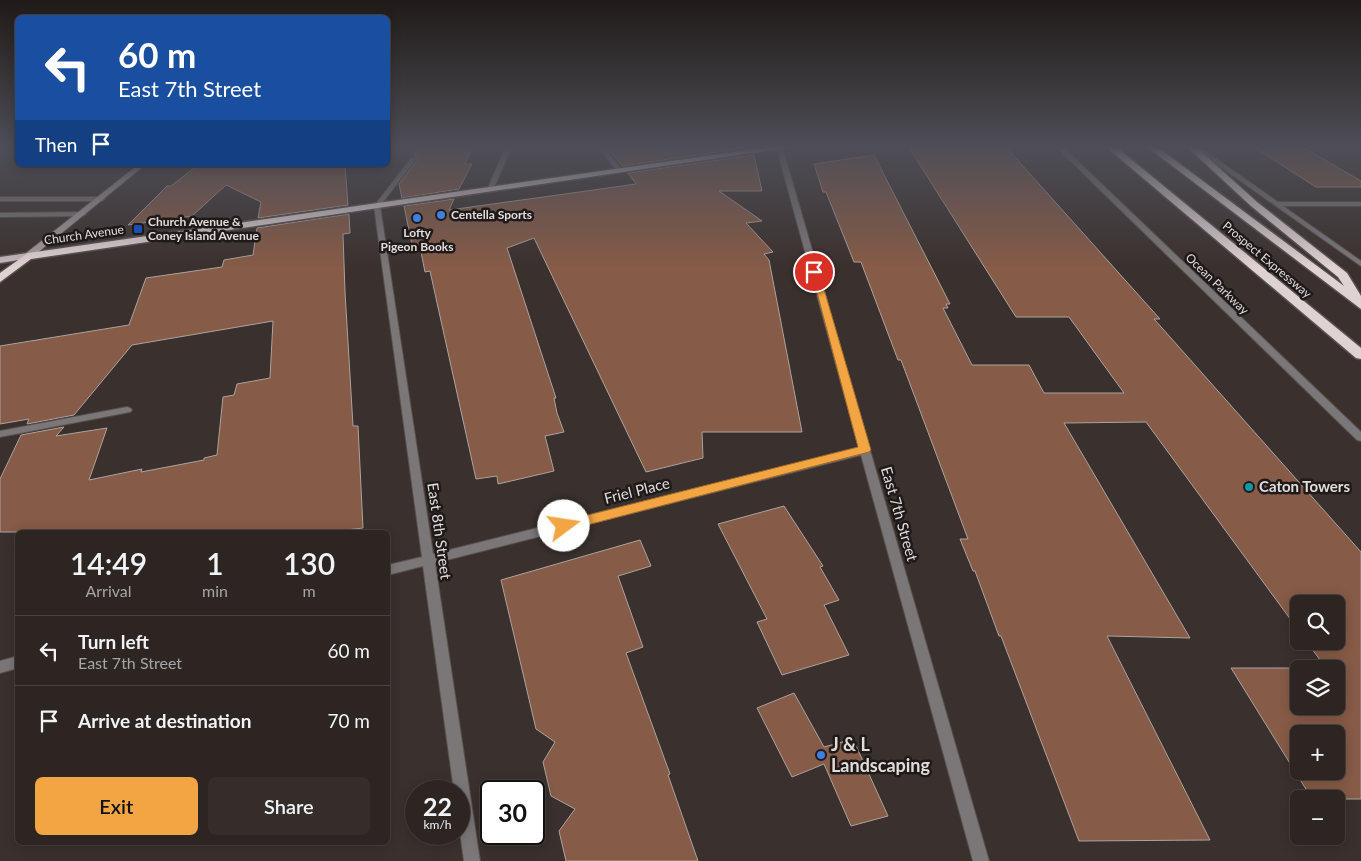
<!DOCTYPE html>
<meta charset="utf-8">
<style>
:root{--surface:#2c2522;--page:#342d2a;--text:#f1f3f6;--muted:#a6a5a5;--line:#484240;--accent:#f2a542}
body{margin:0;font-family:Lato,sans-serif;background:var(--page);color:var(--text);height:100vh;display:flex;flex-direction:column;font-size:19px;white-space:nowrap}
*{box-sizing:border-box;margin:0}
p{font-size:16px;color:var(--muted)}
.icon{flex:none;width:28px;height:28px;fill:none;stroke:currentColor;stroke-width:2;stroke-linecap:round;stroke-linejoin:round}
.map{position:relative;flex:1;overflow:hidden}
.side{position:absolute;left:15px;top:530px;width:375px;height:315px;display:flex;flex-direction:column;background:var(--surface);border-radius:8px;box-shadow:0 2px 12px #0003,0 0 0 1px var(--line)}
.side>*{flex:none}
.hud{position:absolute;left:15px;top:15px;width:375px;height:152px;border-radius:8px;box-shadow:0 2px 12px #0003,0 0 0 1px var(--line);background:#1a4fa0;color:#fff;overflow:hidden}
.buttons{position:absolute;left:1290px;top:595px;display:grid;gap:10px}
.buttons a{display:grid;place-items:center;width:55px;height:55px;border-radius:8px;background:var(--surface);box-shadow:0 2px 12px #0003,0 0 0 1px var(--line);font-size:25px}
.speed{position:absolute;left:405px;top:780px;display:flex;gap:10px;font-size:25px;font-weight:700;text-align:center}
.speed>*{display:grid;place-content:center;width:65px;height:65px;border-radius:50%;background:var(--surface);box-shadow:0 2px 12px #0003,0 0 0 1px var(--line);line-height:1}
.speed small{font-size:12px;font-weight:400}
.speed .limit{border:2px solid #111;border-radius:8px;background:#fff;color:#111}
.pin{position:absolute;display:grid;place-items:center;width:42px;height:42px;color:#fff;margin:-21px;border:2px solid #fff;border-radius:50%;box-shadow:0 1px 5px #0007}
.me{position:absolute;width:55px;margin:-28px;rotate:76deg;stroke-linejoin:round;filter:drop-shadow(0 0 4px #0008)}
.turn{display:flex;align-items:center;gap:18px;height:105px;padding:0 20px;font-size:22px}
.turn .icon{width:65px;height:65px;stroke-width:2.5}
.turn b{display:block;font-size:35px;line-height:42px}
.then{display:flex;align-items:center;height:48px;padding:0 20px;background:#0003;gap:10px;font-size:19px}
.eta{display:flex;justify-content:space-evenly;align-items:center;height:85px;text-align:center}
.eta b{font-size:30px;font-weight:600;line-height:35px}
.action{display:flex;gap:10px;margin-top:auto;padding:10px 20px}
.action a{flex:1;height:58px;border-radius:8px;background:var(--accent);color:#111;font-size:20px;font-weight:600;line-height:58px;text-align:center}
.action a+a{background:var(--page);color:var(--text)}
ul{padding:0;list-style:none}
li{display:flex;align-items:center;gap:15px;height:70px;padding:0 20px;border-top:1px solid var(--line)}
li div{flex:1}
li b{display:block;font-size:19px}
li em{font-style:normal}
.map>svg:first-child{display:block}
.building{fill:#865b47;stroke:#ada39e;fill-rule:evenodd}
.lines{fill:none;stroke-linecap:round;stroke-linejoin:round}
.lane-casing{stroke:#58504d;stroke-width:2}
.street-casing{stroke:#58504d;stroke-width:2}
.secondary-casing{stroke:#58504d;stroke-width:2}
.primary-casing{stroke:#58504d;stroke-width:3}
.highway-casing{stroke:#58504d;stroke-width:3}
.lane{fill:#7b7677;fill-rule:evenodd}
.street{fill:#7b7677;fill-rule:evenodd}
.secondary{fill:#a49b9c;fill-rule:evenodd}
.primary{fill:#c3b8b9;fill-rule:evenodd}
.highway{fill:#dfd2d3;fill-rule:evenodd}
.route{fill:#f2a542;stroke:#9d6b2b}
.shop-dot{fill:#3f7fe0;stroke:#1e1a19;stroke-width:2}
.transit-dot{fill:#1a4fb4;stroke:#1e1a19;stroke-width:2}
.culture-dot{fill:#0f9aa8;stroke:#1e1a19;stroke-width:2}
.labels{text-anchor:middle;stroke-width:5;stroke-linejoin:round;paint-order:stroke}
.far-poi-label{font-size:12px;font-weight:bold;fill:#e1dbd9;stroke:#1e1a19;text-anchor:start}
.far-street-label{font-size:12px;fill:#e1dbd9;stroke:#1e1a19}
.poi-label{font-size:15px;font-weight:bold;fill:#e1dbd9;stroke:#1e1a19;text-anchor:start}
.street-label{font-size:15px;fill:#e1dbd9;stroke:#1e1a19}
.near-poi-label{font-size:18px;font-weight:bold;fill:#e1dbd9;stroke:#1e1a19;text-anchor:start}
</style>
<div class="map">
<svg width="1361" height="861" viewBox="0 0 1361 861">
<rect width="100%" height="100%" fill="#3a312e"/>
<g class="building">
<polygon points="420,146 473,146 465,164 472,164 459,189 402,198 399,184 418,159 418,157 414,155"/>
<polygon points="606,146 753,146 753,147 622,166"/>
<path d="M908,146H1005L1160,319H1154L1361,552V799H1312L1231,668H1326L1306,641H1336V604H1299V631L1146,422L1064,423L1190,638L1107,636L1210,840L1079,841L1001,636H999L975,571H973L960,539H968L901,360H898L861,262H854L826,192H823L814,164L874,155L950,304H946L948,308H943L972,365H1029L1044,393H1124L1069,317H1016ZM1299,669H1336V706H1299ZM1299,734H1336V771H1299Z"/>
<polygon points="1252,146 1301,146 1361,181 1361,187 1316,187"/>
<polygon points="754,155 762,191 719,191 762,221 746,223 773,252 764,254 769,260 802,432 702,432 703,458 646,472 534,238 507,248 556,398 554,398 557,413 564,432 545,436 554,471 498,484 497,476 476,479 430,271 425,272 421,252 416,253 415,244 412,245 404,206 454,199 449,210 565,194 636,184 628,173"/>
<polygon points="187,165 345,165 348,205 258,218 261,202 226,185 192,216 128,225 167,186 171,186 194,168"/>
<polygon points="349,214 350,233 343,234 345,292 353,426 358,426 363,528 329,532 0,532 0,479 21,435 64,427 56,436 107,428 89,480 142,469 141,472 204,460 204,458 217,455 223,397 234,395 237,384 270,378 273,321 132,345 74,415 27,424 29,419 0,424 0,346 129,325 146,278 222,267 224,260 253,255 257,228"/>
<polygon points="784,506 823,566 820,567 839,600 824,605 849,655 782,675 757,622 767,619 718,524"/>
<polygon points="640,540 651,566 618,576 643,647 626,653 670,774 668,775 698,861 566,861 559,831 575,809 551,796 543,762 555,742 536,729 501,580"/>
<polygon points="794,693 824,747 853,739 888,816 851,826 824,764 792,777 757,708"/>
</g>
<g class="lines">
<defs>
<g id="lane">
<polygon points="597,146 603,146 622,170 622,172 618,172"/>
<polygon points="412,157 417,158 379,207 375,207 375,205"/>
<polygon points="127,407 130,408 132,410 130,412 0,437 0,431"/>
</g>
<g id="street">
<polygon points="506,146 512,146 493,190 488,191 487,190"/>
<polygon points="776,146 782,146 989,861 973,861 861,455 435,563 480,861 464,861 459,825 459,791 454,791 423,566 388,575 388,565 422,557 374,206 377,204 380,206 433,554 859,448"/>
<polygon points="1055,146 1062,146 1361,432 1361,441 1357,440"/>
<polygon points="1191,146 1198,146 1278,202 1361,202 1361,206 1283,206 1361,261 1361,266"/>
<polygon points="0,197 102,197 105,199 102,201 0,201"/>
<polygon points="0,213 83,212 86,214 83,216 0,217"/>
<polygon points="18,656 18,668 0,673 0,661"/>
</g>
<polygon id="secondary" points="138,165 145,165 31,258 25,258 25,254"/>
<polygon id="primary" points="28,253 33,256 31,258 0,263 0,257"/>
<g id="highway">
<polygon points="776,146 800,146 31,259 0,282 0,273 28,253"/>
<polygon points="1105,146 1115,146 1361,348 1361,359 1356,358"/>
<polygon points="1146,146 1156,146 1344,286 1338,277 1251,206 1186,146 1195,146 1257,202 1347,273 1361,296 1361,309"/>
</g>
</defs>
<use href="#lane" class="lane-casing"/>
<use href="#street" class="street-casing"/>
<use href="#secondary" class="secondary-casing"/>
<use href="#primary" class="primary-casing"/>
<use href="#highway" class="highway-casing"/>
<use href="#lane" class="lane"/>
<use href="#street" class="street"/>
<use href="#secondary" class="secondary"/>
<use href="#primary" class="primary"/>
<use href="#highway" class="highway"/>
</g>
<linearGradient id="sky" x2="0" y2="1"><stop stop-color="#201b19"/><stop offset="0.55" stop-color="#4f4e57"/><stop offset="1" stop-color="#4f4e57" stop-opacity="0"/></linearGradient>
<rect width="1361" height="267" fill="url(#sky)"/>
<polygon class="route" points="811,270 819,272 871,450 869,452 564,531 560,529 558,526 560,523 564,521 858,447"/>
<g class="shop-dot">
<circle cx="441" cy="215" r="5"/>
<circle cx="417" cy="218" r="5"/>
<circle cx="821" cy="755" r="5"/>
</g>
<rect class="transit-dot" x="133" y="224" width="10" height="10" rx="2.5"/>
<circle class="culture-dot" cx="1249" cy="487" r="5"/>
<g class="labels">
<g class="far-poi-label">
<text x="451" y="219">Centella Sports</text>
<text x="148" y="226">Church Avenue &amp;<tspan x="148" dy="14">Coney Island Avenue</tspan></text>
<text x="417" y="237" text-anchor="middle">Lofty<tspan x="417" dy="14">Pigeon Books</tspan></text>
</g>
<g class="far-street-label">
<text transform="translate(84 235) rotate(-8)" y="4">Church Avenue</text>
<text transform="translate(1267 260) rotate(40)" y="4">Prospect Expressway</text>
<text transform="translate(1217 284) rotate(44)" y="4">Ocean Parkway</text>
</g>
<g class="poi-label">
<text x="1259" y="492">Caton Towers</text>
</g>
<g class="street-label">
<text transform="translate(637 491) rotate(-14)" y="5">Friel Place</text>
<text transform="translate(899 514) rotate(74)" y="5">East 7th Street</text>
<text transform="translate(439 531) rotate(82)" y="5">East 8th Street</text>
</g>
<g class="near-poi-label">
<text x="831" y="751">J &amp; L<tspan x="831" dy="21">Landscaping</tspan></text>
</g>
</g>
</svg>
<div class="buttons">
<a><svg class="icon" aria-label="search" viewBox="0 0 24 24"><circle cx="10" cy="10" r="6"/><path d="M15 15l6 6"/></svg></a>
<a><svg class="icon" aria-label="layers" viewBox="0 0 24 24"><path d="M12 4l9 5-9 5-9-5zM3 14l9 5 9-5"/></svg></a>
<a>+</a>
<a>−</a>
</div>
<div class="speed"><div>22<small>km/h</small></div><div class="limit">30</div></div>
<div class="pin" style="left:814px;top:272px;background:#d93025"><svg class="icon" aria-label="arrive" viewBox="0 0 24 24"><path d="M6 21V4h12l-3 4 3 4H6"/></svg></div>
<svg class="me" style="left:564px;top:526px" viewBox="-20 -20 40 40"><circle r="19" fill="#fff"/><path d="M0-13L10 11 0 6-10 11z" fill="#f2a542"/></svg>
<div class="hud">
<div class="turn"><svg class="icon" aria-label="left" viewBox="0 0 24 24"><path d="M17 20v-9H6M10 6l-5 5 5 5"/></svg><div><b>60 m</b>East 7th Street</div></div>
<div class="then">Then<svg class="icon" aria-label="arrive" viewBox="0 0 24 24"><path d="M6 21V4h12l-3 4 3 4H6"/></svg></div>
</div>
<section class="side">
<div class="eta">
<div><b>14:49</b><p>Arrival</p></div>
<div><b>1</b><p>min</p></div>
<div><b>130</b><p>m</p></div>
</div>
<ul>
<li><svg class="icon" aria-label="left" viewBox="0 0 24 24"><path d="M17 20v-9H6M10 6l-5 5 5 5"/></svg><div><b>Turn left</b><p>East 7th Street</p></div><em>60 m</em></li>
<li><svg class="icon" aria-label="arrive" viewBox="0 0 24 24"><path d="M6 21V4h12l-3 4 3 4H6"/></svg><div><b>Arrive at destination</b></div><em>70 m</em></li>
</ul>
<div class="action"><a>Exit</a><a>Share</a></div>
</section>
</div>
